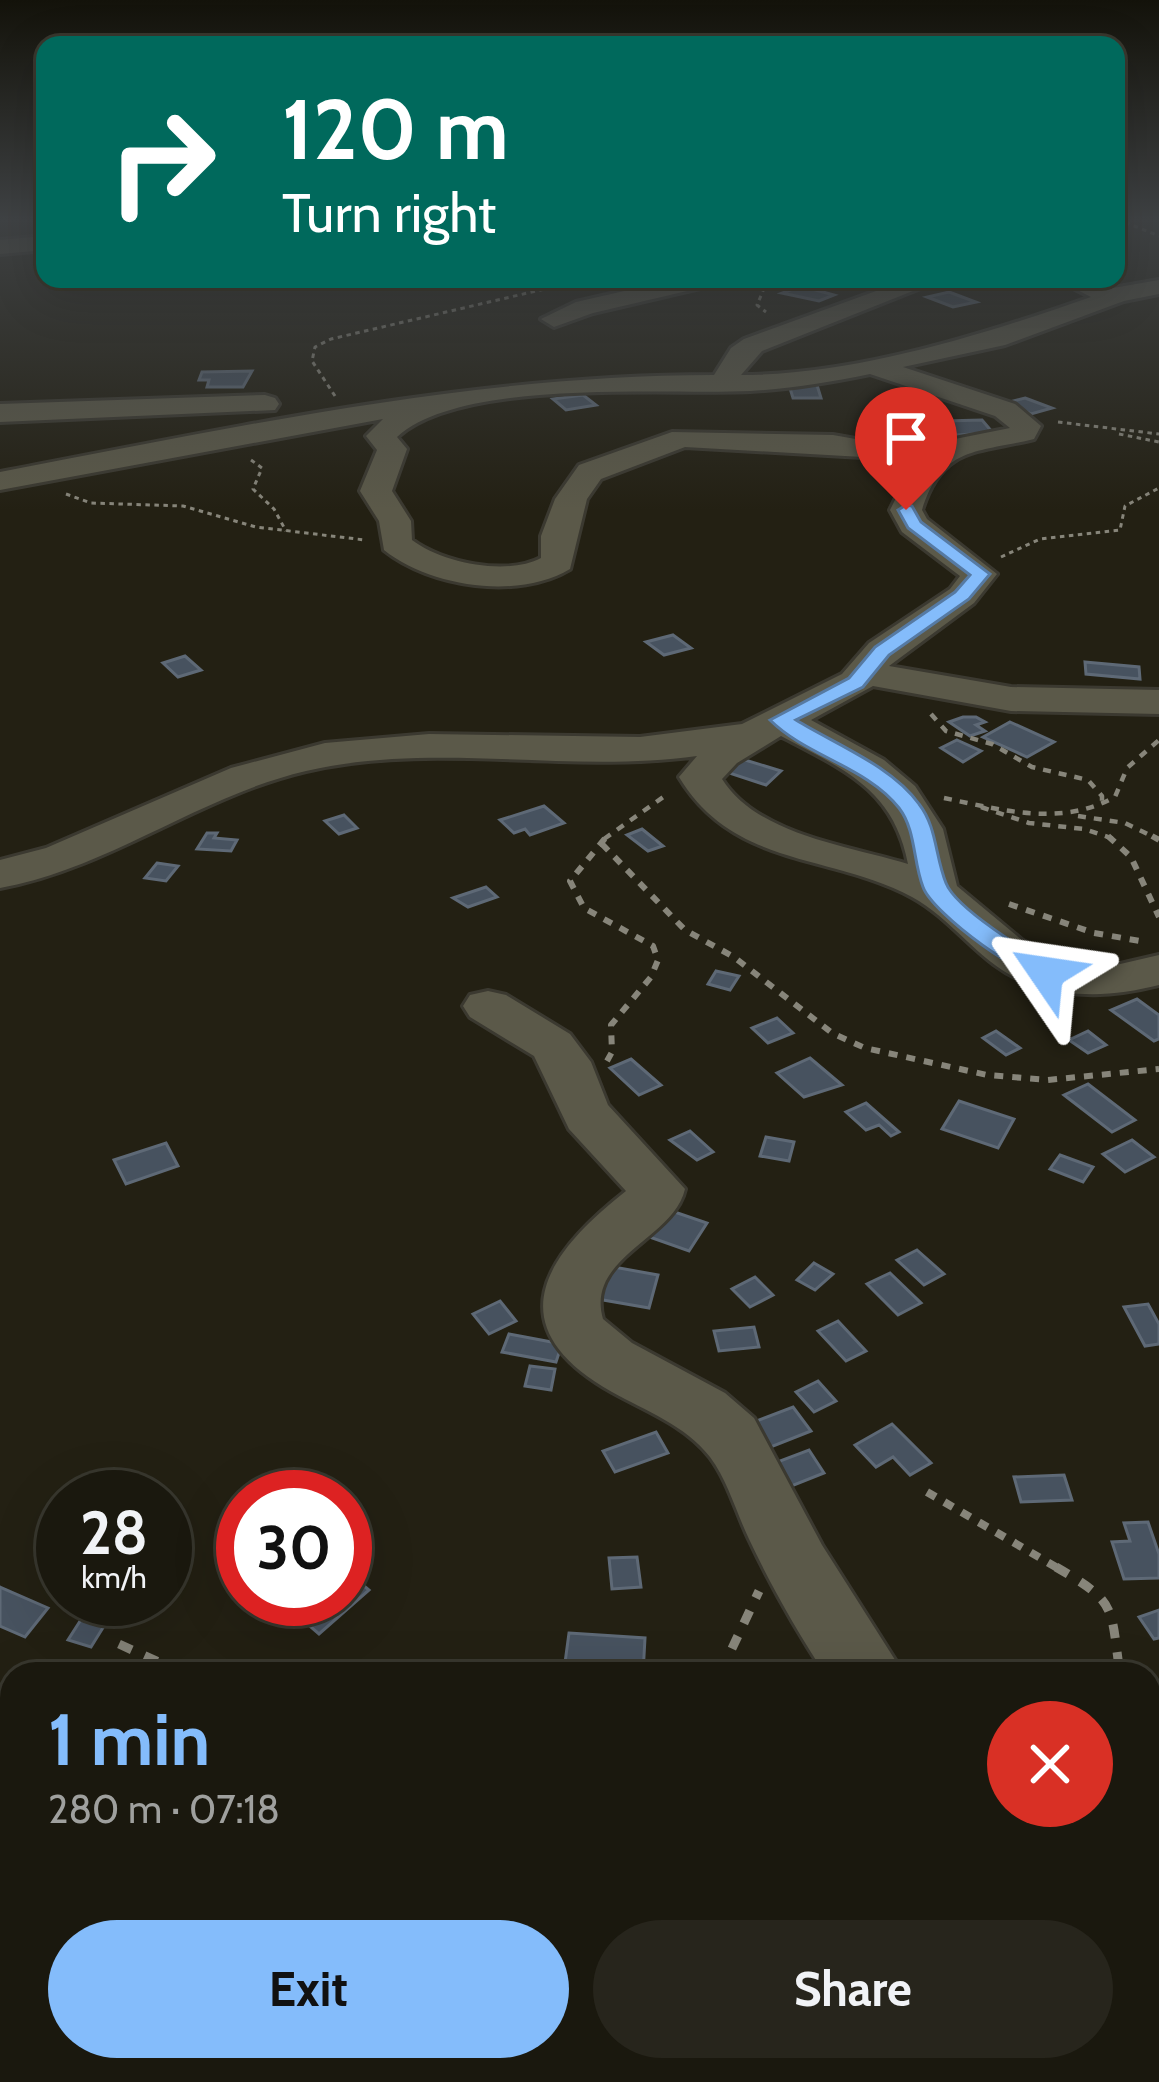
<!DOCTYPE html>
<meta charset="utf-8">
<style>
:root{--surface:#1a180e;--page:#27251c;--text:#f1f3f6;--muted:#9fa09e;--line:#38372e;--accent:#84bcfb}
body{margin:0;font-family:Cabin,sans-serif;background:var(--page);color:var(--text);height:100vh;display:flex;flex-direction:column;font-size:45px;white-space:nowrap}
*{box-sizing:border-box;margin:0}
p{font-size:39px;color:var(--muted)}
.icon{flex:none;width:66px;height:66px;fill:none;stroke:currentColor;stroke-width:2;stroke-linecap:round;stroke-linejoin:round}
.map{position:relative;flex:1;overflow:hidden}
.sheet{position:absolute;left:0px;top:1662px;width:1161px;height:420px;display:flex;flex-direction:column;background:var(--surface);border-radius:36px 36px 0 0;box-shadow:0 12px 48px #0002,0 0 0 3px var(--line)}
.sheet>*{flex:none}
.hud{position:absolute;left:36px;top:36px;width:1089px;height:252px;border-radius:24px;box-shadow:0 12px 48px #0002,0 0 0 3px var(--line);background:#00695c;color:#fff;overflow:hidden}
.speed{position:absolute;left:36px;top:1470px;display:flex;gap:24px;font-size:60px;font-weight:700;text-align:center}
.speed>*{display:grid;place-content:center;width:156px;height:156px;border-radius:50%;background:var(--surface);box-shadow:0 12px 48px #0002,0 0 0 3px var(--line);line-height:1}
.speed small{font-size:30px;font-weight:400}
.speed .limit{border:18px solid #d22;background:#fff;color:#111}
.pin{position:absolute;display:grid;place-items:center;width:102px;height:102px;color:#fff;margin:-123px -51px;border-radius:50% 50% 50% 0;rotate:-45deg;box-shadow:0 0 12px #0007}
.pin .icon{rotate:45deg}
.me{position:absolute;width:132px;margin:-66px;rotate:302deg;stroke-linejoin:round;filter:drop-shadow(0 0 9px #0008)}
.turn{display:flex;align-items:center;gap:42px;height:252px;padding:0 48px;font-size:54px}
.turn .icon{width:156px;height:156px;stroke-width:2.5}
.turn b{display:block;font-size:84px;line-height:102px}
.round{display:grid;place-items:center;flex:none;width:126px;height:126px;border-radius:63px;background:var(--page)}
.overview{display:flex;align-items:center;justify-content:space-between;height:204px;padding:0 48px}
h1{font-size:72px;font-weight:700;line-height:90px;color:var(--accent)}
.cta{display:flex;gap:24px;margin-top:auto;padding:24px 48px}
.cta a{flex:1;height:138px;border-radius:72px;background:var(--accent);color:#111;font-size:48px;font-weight:700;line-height:138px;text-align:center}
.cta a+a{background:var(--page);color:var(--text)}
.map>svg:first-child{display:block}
.building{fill:#47525f;stroke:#5e6976;stroke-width:3}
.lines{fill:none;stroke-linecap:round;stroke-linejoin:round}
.minor-casing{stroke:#3b3930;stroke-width:6}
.path-far4{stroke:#87857a;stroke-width:3;stroke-dasharray:4.5 4.5;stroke-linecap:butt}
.path-far3{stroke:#87857a;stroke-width:4.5;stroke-dasharray:8 8;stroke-linecap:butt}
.path-far2{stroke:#87857a;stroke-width:6;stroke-dasharray:9 9;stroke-linecap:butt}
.path-far1{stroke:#87857a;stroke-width:8;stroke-dasharray:10 10;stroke-linecap:butt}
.path{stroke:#87857a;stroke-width:9;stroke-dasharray:14 14;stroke-linecap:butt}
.minor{fill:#5b5949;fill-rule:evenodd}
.route{fill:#84bcfb;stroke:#567aa3;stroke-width:3}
</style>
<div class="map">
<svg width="1159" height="2082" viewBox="0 0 1159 2082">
<rect width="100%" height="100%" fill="#232013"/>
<g class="building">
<polygon points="801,286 834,295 819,301 782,293"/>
<polygon points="949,292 976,302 953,307 927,297"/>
<polygon points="252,371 243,387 207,387 209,380 199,380 202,372"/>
<polygon points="789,385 817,385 821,398 793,398"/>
<polygon points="583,395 596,405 566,410 553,399"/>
<polygon points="1025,398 1052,408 1031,414 1005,403"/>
<polygon points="982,420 993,433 955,435 945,421"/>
<polygon points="673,635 691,648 664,655 646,642"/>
<polygon points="185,656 201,670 178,677 163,663"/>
<polygon points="1085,662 1139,667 1140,679 1086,674"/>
<polygon points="963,717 976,717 985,722 976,725 985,731 970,736 949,722"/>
<polygon points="1010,722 1054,742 1027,757 983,737"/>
<polygon points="957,740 981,751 963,762 941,748"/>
<polygon points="732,756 781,771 766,785 717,769"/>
<polygon points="544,806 564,823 530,835 525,829 514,833 500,820"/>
<polygon points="344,815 357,828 339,834 325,821"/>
<polygon points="642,829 663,846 648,851 627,835"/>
<polygon points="207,833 217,833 214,838 237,840 231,851 197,849"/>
<polygon points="157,863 178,866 166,881 145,878"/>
<polygon points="486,887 497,897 468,907 453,898"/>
<polygon points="716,971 739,976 730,990 708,984"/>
<polygon points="1137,999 1159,1015 1159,1039 1154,1041 1111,1010"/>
<polygon points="777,1018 793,1033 768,1043 752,1028"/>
<polygon points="996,1031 1020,1048 1006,1055 983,1038"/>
<polygon points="1088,1031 1106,1045 1088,1053 1069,1040"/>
<polygon points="810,1058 842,1085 804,1097 777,1073"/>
<polygon points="631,1059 661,1085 639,1095 610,1068"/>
<polygon points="1088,1084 1135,1120 1112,1132 1064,1095"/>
<polygon points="959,1101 1014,1119 998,1148 942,1129"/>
<polygon points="866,1103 899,1132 891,1136 879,1125 866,1130 846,1112"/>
<polygon points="690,1131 713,1152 697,1160 670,1140"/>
<polygon points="766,1137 794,1142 789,1161 760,1156"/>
<polygon points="1132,1140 1154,1157 1125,1172 1103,1154"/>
<polygon points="166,1143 178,1166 126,1184 114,1160"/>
<polygon points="1060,1155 1093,1167 1083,1182 1050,1169"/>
<polygon points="660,1207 707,1223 689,1251 641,1234"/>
<polygon points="917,1250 944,1274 924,1285 897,1260"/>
<polygon points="814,1263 833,1274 815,1290 797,1280"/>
<polygon points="597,1264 658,1275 649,1308 586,1297"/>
<polygon points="890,1273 921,1303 898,1315 867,1284"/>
<polygon points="755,1277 773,1295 750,1307 732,1289"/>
<polygon points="500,1301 516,1321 489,1334 473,1314"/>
<polygon points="1148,1304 1159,1324 1159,1344 1145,1346 1124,1307"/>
<polygon points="838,1321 866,1351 846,1361 818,1331"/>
<polygon points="754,1327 759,1347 719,1351 714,1331"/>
<polygon points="509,1334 562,1344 556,1362 502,1352"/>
<polygon points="530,1366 555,1369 551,1390 525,1386"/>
<polygon points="818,1381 836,1401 814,1412 796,1392"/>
<polygon points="793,1407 811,1431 753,1454 736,1429"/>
<polygon points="892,1424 931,1463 910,1475 893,1457 876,1467 855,1445"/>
<polygon points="656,1432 668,1453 615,1472 603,1451"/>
<polygon points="809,1450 824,1473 779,1491 764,1467"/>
<polygon points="1064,1475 1072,1500 1021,1502 1014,1477"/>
<polygon points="1148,1522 1159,1554 1159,1578 1124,1579 1112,1542 1130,1541 1124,1523"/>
<polygon points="637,1557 641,1587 612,1589 609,1558"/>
<polygon points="345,1570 369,1590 319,1634 289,1608 299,1599 345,1599"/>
<polygon points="0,1587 48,1608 25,1637 0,1626"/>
<polygon points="90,1599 103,1599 124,1606 113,1623 81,1613"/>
<polygon points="1159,1610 1159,1638 1154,1639 1139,1617"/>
<polygon points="82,1618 104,1626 91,1647 68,1640"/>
<polygon points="569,1633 645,1638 643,1674 564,1670"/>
<polygon points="1157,1843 1159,1844 1159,1935 1149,1930 1149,1870"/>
<polygon points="998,2070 1074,2070 1073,2082 997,2082"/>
</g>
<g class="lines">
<defs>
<g id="minor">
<polygon points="45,236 45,250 0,254 0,240"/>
<polygon points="677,279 721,279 717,284 593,313 554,327 541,319 576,302"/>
<path d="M909,279H943L762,351L741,375C856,375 985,334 1091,297L1056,279H1090L1113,288L1159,280V294L1124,301L1005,345L903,367L1015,404L1041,426L1034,439C977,453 942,446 922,510L927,519L997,574L974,603L889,666L1011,687L1159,690V714L1011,711L873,686L811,720L884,760L915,786L943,829L957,886L1023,941L1071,965H1116L1159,955V985C1115,996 1075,999 1031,984C982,968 956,921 912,897C830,853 734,868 679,777L697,756C568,774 435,741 306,771C199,796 109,868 0,888V860L46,848L231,768L325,743L429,734L640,737L742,724L842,674L869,643L950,589L960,576L902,532L890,510L915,460L685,447L601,479L587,499L570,569C519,600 430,587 384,550L379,521L360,491L377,450L366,436L383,419L0,490V472C237,427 472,375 714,375L731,348L744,339ZM870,374L995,416L1010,428L945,441L878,443L833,435L672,432L579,465L555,499L541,536V558C507,576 442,563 412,540L411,521L392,491L407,449L397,437C462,378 662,395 750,391C790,389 831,382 870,374ZM781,736C843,769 894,789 908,864C849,846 757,835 722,779L737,763Z"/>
<polygon points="265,395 275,398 279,404 275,410 0,422 0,404"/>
<path d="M488,991L506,995L570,1034L591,1062L608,1105L685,1189C674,1239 585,1257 603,1319L632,1343L725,1393L754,1418L822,1545L904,1674H825C797,1631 771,1586 749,1539C736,1512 728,1481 710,1457C685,1425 646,1411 612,1392C497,1327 543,1256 626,1191L569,1129L534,1056L470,1017L463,1006L470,995Z"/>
<polygon points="1149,2020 1159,2024 1159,2082 1113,2082 1108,2070 1149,2070"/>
</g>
</defs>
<use href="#minor" class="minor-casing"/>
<g class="path-far4">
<polyline points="1117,219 1159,236"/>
<polyline points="759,279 763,291 757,305 766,312"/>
<polyline points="335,396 312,361 315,347 331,339 566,284"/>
<polyline points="1058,422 1159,434"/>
<polyline points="1119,434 1159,442"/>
<polyline points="251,460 262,468 253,489 274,509 286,531"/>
<polyline points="66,494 91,503 183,506 256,527 365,540"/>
<polyline points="1001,557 1040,539 1120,530 1125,506 1159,488"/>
</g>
<g class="path-far3">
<polyline points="931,714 946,731 992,744 1032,767 1088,780 1102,796 1102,806"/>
<path d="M944,798C1002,810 1060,827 1115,797L1127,768L1159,740"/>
<polyline points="981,807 1029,823 1084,829 1114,839"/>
<polyline points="1078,816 1125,823 1158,839"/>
<polyline points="604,839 669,793"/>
</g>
<g class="path-far2">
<polyline points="1108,836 1131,857 1159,917"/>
<polyline points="1152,836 1159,840"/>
<polyline points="602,844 685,930 734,957 832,1033 865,1048 987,1075 1048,1080 1159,1069"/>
<polyline points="1009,904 1094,933 1140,941"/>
<polyline points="607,1061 612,1052 611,1025 651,977 658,960 653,946 584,908 570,881 607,836"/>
</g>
<polyline class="path-far1" points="927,1492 1061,1570"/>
<g class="path">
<path d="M1056,1567C1118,1603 1110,1605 1120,1674"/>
<polyline points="119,1644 185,1674"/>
<polyline points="720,1674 759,1591"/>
<polyline points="1149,1736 1159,1749"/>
<polyline points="817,2070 821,2082"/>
<polyline points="312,2082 318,2070"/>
</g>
<use href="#minor" class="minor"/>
</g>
<linearGradient id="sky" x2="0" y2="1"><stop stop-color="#13120a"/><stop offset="0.43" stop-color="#3f4244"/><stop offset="1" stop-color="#3f4244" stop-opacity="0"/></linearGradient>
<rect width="1159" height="510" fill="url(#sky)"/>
<path class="route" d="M906,505L912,506L921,522L990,574L969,599L889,655L863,687L796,720C835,744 892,766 919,804C937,827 935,856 946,883C956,909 1029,953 1055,968L1059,973L1055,979C1028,985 932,913 923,887C913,862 916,830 899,808C867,767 806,756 770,720L849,678L875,647L955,592L970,575L908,528L898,510Z"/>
</svg>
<div class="speed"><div>28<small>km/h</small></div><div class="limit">30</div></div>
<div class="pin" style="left:906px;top:510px;background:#d93025"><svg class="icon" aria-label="arrive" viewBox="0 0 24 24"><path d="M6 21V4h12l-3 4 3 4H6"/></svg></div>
<svg class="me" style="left:1046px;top:973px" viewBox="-20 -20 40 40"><path d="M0-17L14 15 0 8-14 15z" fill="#84bcfb" stroke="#fff" stroke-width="4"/></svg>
<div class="hud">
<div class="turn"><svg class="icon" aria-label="right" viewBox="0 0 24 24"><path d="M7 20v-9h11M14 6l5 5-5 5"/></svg><div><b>120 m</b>Turn right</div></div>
</div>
<section class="sheet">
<div class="overview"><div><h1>1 min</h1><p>280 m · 07:18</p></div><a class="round" style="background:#d93025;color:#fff"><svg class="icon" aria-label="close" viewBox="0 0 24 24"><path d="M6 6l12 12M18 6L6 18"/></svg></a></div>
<div class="cta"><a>Exit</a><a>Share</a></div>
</section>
</div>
